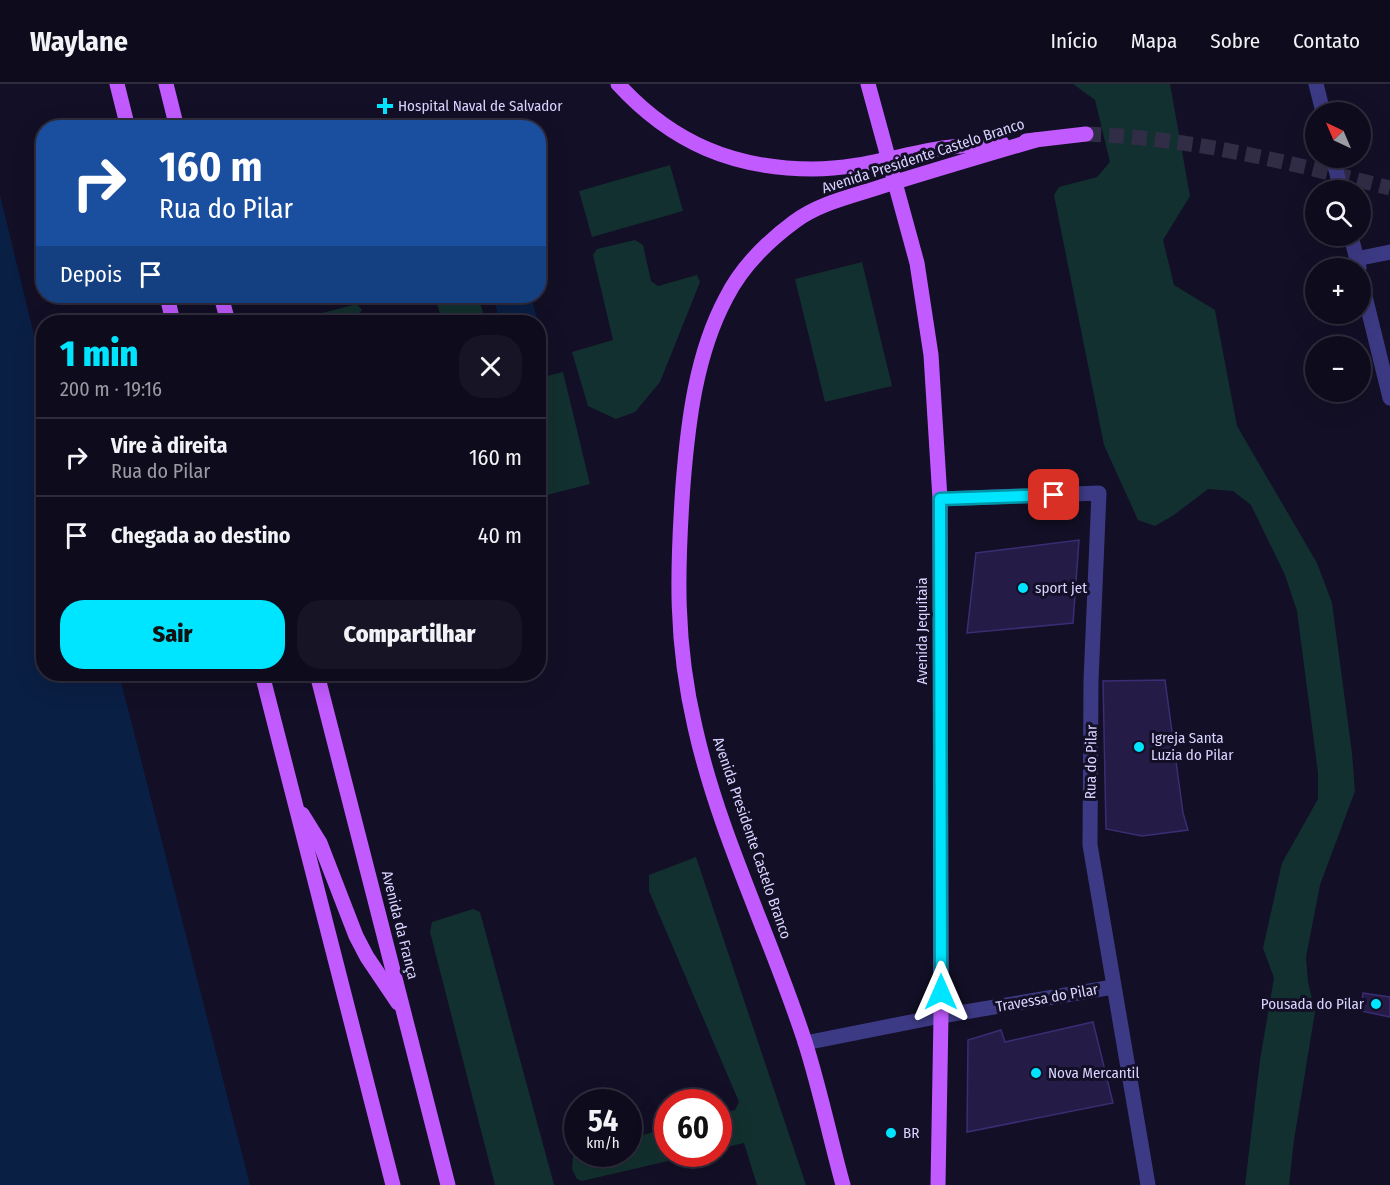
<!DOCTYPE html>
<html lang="pt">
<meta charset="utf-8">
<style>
:root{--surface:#0e0b1c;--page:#171425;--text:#f1f3f6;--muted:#9b9ba3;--line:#2e2b3b;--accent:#00e5ff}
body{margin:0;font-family:"Fira Sans Condensed",sans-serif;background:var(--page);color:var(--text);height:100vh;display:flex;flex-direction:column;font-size:22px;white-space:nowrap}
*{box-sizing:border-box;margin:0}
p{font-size:20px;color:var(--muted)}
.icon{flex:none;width:33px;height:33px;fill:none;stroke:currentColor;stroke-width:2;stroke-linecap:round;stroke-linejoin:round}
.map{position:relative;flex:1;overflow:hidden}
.side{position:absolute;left:36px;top:231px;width:510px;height:366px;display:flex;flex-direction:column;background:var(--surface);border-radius:24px;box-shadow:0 6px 24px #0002,0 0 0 2px var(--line)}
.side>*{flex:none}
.banner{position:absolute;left:36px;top:36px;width:510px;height:183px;border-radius:24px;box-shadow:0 6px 24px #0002,0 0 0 2px var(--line);background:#1a4fa0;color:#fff;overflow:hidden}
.needle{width:39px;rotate:316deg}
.buttons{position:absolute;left:1305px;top:18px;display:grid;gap:12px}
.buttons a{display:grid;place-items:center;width:66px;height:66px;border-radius:50%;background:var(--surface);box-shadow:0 6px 24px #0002,0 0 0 2px var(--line);font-size:30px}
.speed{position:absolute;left:564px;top:1005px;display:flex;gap:12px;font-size:30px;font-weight:700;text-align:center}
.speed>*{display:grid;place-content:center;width:78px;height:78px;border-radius:50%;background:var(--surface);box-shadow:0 6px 24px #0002,0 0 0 2px var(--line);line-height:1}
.speed small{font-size:15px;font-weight:400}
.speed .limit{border:9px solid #d22;background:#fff;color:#111}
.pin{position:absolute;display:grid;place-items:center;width:51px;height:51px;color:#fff;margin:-26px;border-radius:12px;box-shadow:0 3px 9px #0006}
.me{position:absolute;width:66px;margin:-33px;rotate:0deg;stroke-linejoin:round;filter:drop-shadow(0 0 4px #0008)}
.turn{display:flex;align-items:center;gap:21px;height:126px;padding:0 24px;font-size:27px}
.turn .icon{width:78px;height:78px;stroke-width:2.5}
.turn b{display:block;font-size:42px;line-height:51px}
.then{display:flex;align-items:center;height:57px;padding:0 24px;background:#0003;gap:12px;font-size:22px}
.round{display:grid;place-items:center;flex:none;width:63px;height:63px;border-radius:24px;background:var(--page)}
.head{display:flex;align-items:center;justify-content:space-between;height:102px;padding:0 24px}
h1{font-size:36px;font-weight:800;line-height:45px;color:var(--accent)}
.primary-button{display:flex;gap:12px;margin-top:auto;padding:12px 24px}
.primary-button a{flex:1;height:69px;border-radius:24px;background:var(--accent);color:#111;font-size:24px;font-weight:800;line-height:69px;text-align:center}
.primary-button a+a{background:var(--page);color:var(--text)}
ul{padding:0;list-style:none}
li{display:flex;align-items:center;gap:18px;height:78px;padding:0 24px;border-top:2px solid var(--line)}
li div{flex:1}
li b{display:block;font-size:22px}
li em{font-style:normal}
header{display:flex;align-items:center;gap:36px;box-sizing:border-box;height:84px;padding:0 30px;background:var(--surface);border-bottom:2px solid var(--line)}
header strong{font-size:28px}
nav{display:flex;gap:33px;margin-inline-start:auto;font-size:21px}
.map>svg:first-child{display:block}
.green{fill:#12302f}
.water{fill:#0a1f44}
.building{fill:#241b47;stroke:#3b2d73;stroke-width:1.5}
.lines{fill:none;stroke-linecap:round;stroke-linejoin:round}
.major-tunnel{stroke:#312d47;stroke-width:15;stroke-dasharray:15 8;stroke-linecap:butt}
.minor{stroke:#3d3a85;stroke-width:15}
.major{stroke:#c25bff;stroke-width:15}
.route-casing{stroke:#0095a6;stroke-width:15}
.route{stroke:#00e5ff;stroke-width:10}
.poi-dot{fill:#00e5ff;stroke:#130f26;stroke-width:2}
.labels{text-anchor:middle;stroke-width:6;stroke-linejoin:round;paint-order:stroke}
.poi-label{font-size:15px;fill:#d9d4ff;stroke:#130f26;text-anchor:start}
.street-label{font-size:15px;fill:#d9d4ff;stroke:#130f26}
</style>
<header>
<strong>Waylane</strong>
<nav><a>Início</a><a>Mapa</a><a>Sobre</a><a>Contato</a></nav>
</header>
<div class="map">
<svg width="1390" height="1101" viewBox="0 0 1390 1101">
<rect width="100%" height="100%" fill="#130f26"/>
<g class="green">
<polygon points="1073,0 1170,0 1190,112 1163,156 1174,201 1215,226 1237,342 1317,479 1332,519 1352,669 1355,707 1320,801 1306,873 1308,898 1315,928 1294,1056 1289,1101 1245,1101 1260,976 1274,894 1263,864 1282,779 1318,715 1318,689 1297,527 1285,491 1251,421 1233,407 1208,405 1174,431 1155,442 1138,436 1104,361 1054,111 1059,103 1097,93 1110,78 1095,16"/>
<polygon points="670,81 683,127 592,153 579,107"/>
<polygon points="635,156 643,161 651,197 658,202 697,191 700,198 660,298 635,328 616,335 588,322 572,268 613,256 593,171 597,165"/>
<polygon points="862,178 892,302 825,318 795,195"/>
<polygon points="435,212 478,212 486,238 442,238"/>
<path d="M357,220L362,226C350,242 306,239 287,238Z"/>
<polygon points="563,288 590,400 539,413 539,294"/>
<polygon points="696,773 806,1101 757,1101 744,1059 719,1065 719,1030 735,1026 739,1018 649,807 649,791"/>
<polygon points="473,825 480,828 554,1101 495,1101 430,848 432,838"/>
<polygon points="667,1044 668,1070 698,1070 582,1097 577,1095 572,1085 573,1073 578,1070 628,1070 629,1055"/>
</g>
<g class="water">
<polygon points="0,111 43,288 44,590 119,590 250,1101 0,1101"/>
<polygon points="493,212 531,212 538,238 500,238"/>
</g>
<g class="building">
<polygon points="1079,456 1073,539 967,549 976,469"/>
<polygon points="1165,596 1183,729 1188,746 1142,752 1106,745 1103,597"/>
<polygon points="1363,909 1390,913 1390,933 1361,927"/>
<polygon points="1093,938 1113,1019 967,1048 968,956 1001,946 1005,958"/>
</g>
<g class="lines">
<path class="major-tunnel" d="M1086,50C1193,54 1287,78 1390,104"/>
<g class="minor">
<polyline points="1316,0 1323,28"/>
<polyline points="1333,74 1341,106"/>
<polyline points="1351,152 1359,184"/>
<polyline points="1356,175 1390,168"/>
<polyline points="1360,192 1390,314"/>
<polyline points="940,415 1099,409 1091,597 1090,761 1148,1101"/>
<polyline points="805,959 941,932 1113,903"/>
</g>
<g class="major">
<polyline points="117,0 128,44"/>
<polyline points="166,0 177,44"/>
<path d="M618,0C672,59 734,85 813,85C856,85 900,71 943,64C963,61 983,61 1002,59"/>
<polyline points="868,0 917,179 931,271 940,415 941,932 938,1101"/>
<polyline points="1026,57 1086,50"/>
<polyline points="167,212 173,238"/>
<polyline points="221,212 228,238"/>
<polyline points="262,590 393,1101"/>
<polyline points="317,590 448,1101"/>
<polyline points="302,730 320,759 356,852 367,873 398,919"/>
<path d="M843,1101C830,1054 820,1005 805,958C771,853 719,751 695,643C675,558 677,487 683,401C688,338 696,270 726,214C741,184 767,158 794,138C819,119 853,112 883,102C934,86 985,71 1036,56"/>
</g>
</g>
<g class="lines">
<defs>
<polyline id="route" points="941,908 940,415 1054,411"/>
</defs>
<use href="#route" class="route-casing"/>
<use href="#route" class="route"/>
</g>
<g class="poi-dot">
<path d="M382 13h6v6h6v6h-6v6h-6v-6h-6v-6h6z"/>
<circle cx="1023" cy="504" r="6"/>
<circle cx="1139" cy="663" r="6"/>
<circle cx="1376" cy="920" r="6"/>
<circle cx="1036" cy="989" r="6"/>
<circle cx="891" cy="1049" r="6"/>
</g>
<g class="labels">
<g class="poi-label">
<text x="398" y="27">Hospital Naval de Salvador</text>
<text x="1035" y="509">sport jet</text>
<text x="1151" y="659">Igreja Santa<tspan x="1151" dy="17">Luzia do Pilar</tspan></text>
<text x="1364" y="925" text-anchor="end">Pousada do Pilar</text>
<text x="1048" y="994">Nova Mercantil</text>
<text x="903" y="1054">BR</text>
</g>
<g class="street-label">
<text transform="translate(923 72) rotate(-18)" y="5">Avenida Presidente Castelo Branco</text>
<text transform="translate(922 547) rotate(-90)" y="5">Avenida Jequitaia</text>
<text transform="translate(1091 678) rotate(-89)" y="5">Rua do Pilar</text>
<text transform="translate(752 754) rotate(71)" y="5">Avenida Presidente Castelo Branco</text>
<text transform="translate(400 841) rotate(76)" y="5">Avenida da França</text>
<text transform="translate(1047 914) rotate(-10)" y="5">Travessa do Pilar</text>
</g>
</g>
</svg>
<div class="buttons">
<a><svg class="needle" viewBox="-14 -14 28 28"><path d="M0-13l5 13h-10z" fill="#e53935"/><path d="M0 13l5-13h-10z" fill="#9b9ba3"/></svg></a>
<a><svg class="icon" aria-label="search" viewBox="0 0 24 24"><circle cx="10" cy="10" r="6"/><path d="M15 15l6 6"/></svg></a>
<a>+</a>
<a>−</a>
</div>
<div class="speed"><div>54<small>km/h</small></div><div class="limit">60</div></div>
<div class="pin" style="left:1054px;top:411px;background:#d93025"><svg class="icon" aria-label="arrive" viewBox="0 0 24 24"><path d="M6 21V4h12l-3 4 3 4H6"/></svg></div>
<svg class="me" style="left:941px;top:908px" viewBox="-20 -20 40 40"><path d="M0-17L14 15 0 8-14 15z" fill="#00e5ff" stroke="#fff" stroke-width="4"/></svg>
<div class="banner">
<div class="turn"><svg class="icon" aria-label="right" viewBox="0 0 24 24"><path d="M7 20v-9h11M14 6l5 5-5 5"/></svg><div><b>160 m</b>Rua do Pilar</div></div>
<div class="then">Depois<svg class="icon" aria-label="arrive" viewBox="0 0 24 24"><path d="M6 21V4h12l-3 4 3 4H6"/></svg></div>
</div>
<section class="side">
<div class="head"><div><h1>1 min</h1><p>200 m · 19:16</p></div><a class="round"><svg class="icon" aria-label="close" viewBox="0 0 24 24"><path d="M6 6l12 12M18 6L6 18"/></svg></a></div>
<ul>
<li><svg class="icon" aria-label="right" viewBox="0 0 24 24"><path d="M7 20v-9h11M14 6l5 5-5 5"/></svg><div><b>Vire à direita</b><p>Rua do Pilar</p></div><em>160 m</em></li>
<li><svg class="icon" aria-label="arrive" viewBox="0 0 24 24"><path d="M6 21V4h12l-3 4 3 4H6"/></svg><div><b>Chegada ao destino</b></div><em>40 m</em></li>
</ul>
<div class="primary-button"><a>Sair</a><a>Compartilhar</a></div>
</section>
</div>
